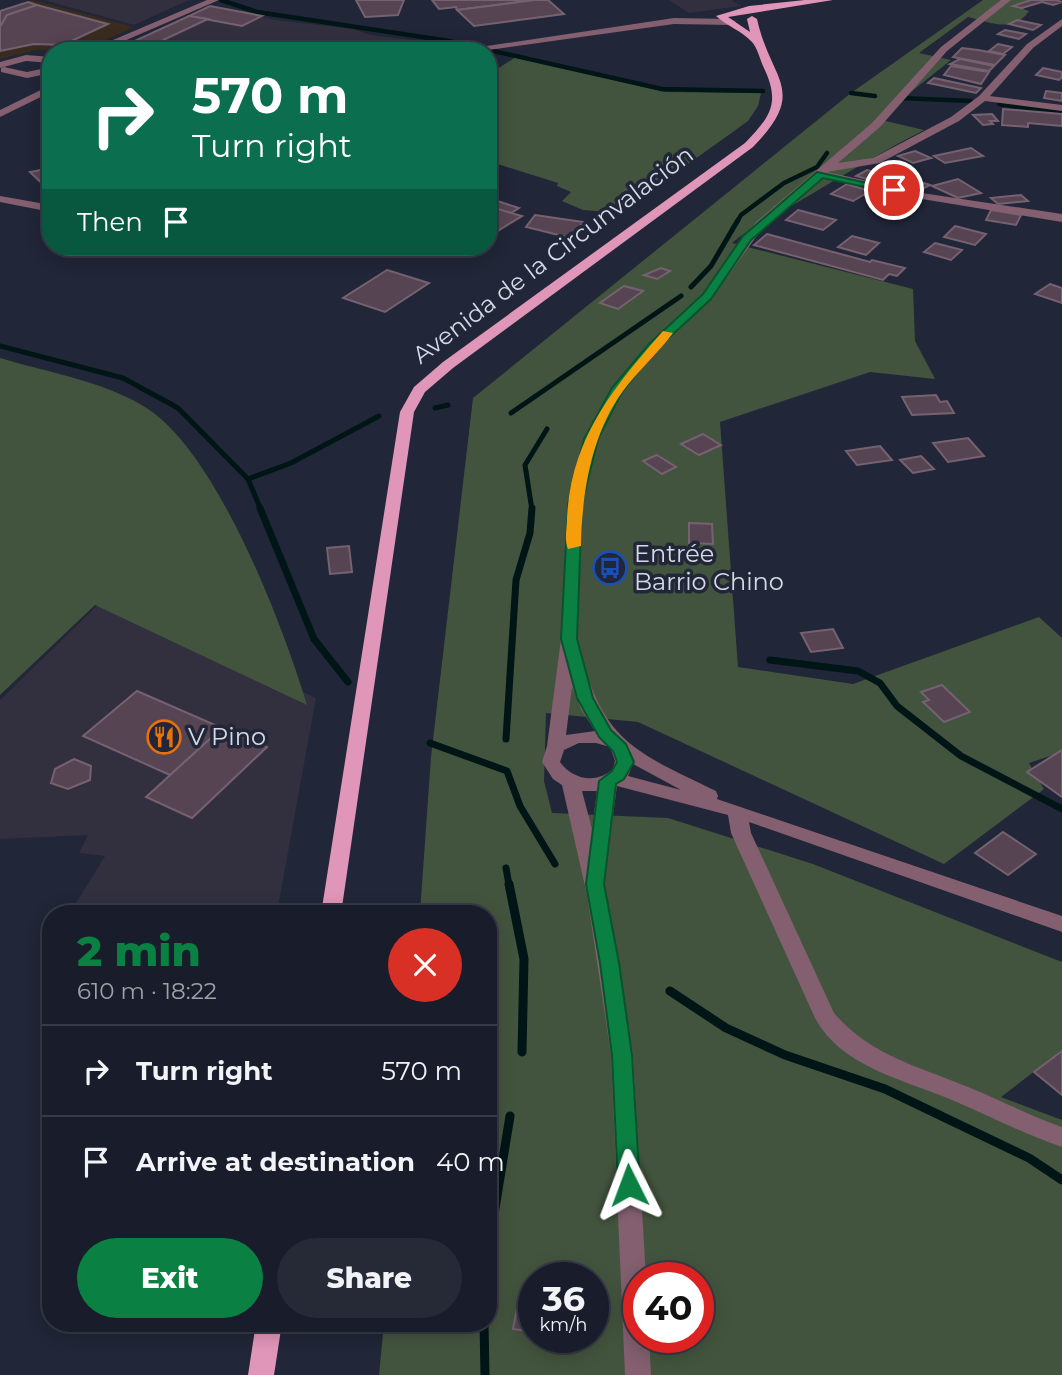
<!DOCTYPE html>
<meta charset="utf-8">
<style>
:root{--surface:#191c2a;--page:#262936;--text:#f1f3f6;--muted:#9fa1a8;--line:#373a47;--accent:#0b8043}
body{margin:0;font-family:Montserrat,sans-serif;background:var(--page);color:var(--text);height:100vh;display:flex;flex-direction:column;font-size:26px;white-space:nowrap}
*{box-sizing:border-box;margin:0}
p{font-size:23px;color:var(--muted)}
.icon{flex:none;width:38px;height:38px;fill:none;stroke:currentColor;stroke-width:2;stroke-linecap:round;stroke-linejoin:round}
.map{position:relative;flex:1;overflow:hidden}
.drawer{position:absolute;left:42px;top:905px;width:455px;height:427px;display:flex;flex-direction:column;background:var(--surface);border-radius:28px;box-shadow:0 4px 18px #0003,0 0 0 2px var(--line)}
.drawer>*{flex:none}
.banner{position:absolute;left:42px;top:42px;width:455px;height:214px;border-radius:28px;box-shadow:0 4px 18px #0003,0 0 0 2px var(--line);background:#0b6e4f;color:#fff;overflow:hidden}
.speed{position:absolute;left:518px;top:1262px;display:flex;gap:14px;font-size:35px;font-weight:700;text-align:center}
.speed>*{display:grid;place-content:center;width:91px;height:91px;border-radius:50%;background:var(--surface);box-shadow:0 4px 18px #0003,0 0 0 2px var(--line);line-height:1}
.speed small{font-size:18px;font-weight:400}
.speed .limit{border:10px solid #d22;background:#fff;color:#111}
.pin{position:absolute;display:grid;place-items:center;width:60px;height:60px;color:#fff;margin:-30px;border:4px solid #fff;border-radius:50%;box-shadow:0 2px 7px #0007}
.me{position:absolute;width:77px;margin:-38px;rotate:357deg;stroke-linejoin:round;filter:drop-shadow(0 0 5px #0008)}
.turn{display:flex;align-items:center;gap:24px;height:147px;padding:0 35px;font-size:32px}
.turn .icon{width:91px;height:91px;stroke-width:2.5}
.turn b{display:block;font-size:49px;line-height:60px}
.then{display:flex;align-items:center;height:66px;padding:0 35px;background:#0003;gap:14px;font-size:26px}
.round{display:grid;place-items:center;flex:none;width:74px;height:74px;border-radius:37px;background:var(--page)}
.head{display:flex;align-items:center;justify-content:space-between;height:119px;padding:0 35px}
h1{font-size:42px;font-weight:800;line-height:52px;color:var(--accent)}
.primary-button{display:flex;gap:14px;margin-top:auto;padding:14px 35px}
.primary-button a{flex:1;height:80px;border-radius:42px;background:var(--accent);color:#fff;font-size:28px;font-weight:800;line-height:80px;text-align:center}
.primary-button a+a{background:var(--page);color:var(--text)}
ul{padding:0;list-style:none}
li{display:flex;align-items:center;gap:21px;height:91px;padding:0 35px;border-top:2px solid var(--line)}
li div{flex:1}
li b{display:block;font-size:26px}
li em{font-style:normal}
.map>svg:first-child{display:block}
.commercial{fill:#322f3f}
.education{fill:#3a2b1f}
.green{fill:#43543e;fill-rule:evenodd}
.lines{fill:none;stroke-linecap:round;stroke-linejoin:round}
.stream-far3{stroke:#001516;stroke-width:4.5}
.stream-far2{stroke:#001516;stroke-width:5}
.stream-far1{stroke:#001516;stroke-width:7}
.stream{stroke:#001516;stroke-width:9}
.building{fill:#574452;stroke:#756170;stroke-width:2}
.minor{fill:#835f6f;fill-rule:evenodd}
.major{fill:#e096b8;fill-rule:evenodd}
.route{fill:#0b8043;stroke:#07532c;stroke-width:2}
.slow{fill:#f59e0b}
.labels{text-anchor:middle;stroke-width:7;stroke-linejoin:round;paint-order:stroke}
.street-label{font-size:24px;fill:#d6dae6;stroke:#212638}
.poi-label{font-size:24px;fill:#d6dae6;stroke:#212638;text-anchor:start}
</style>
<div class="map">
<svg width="1062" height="1375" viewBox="0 0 1062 1375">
<rect width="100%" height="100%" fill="#212638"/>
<g class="commercial">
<polygon points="44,0 189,0 134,25"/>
<polygon points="669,0 731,0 741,6 689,13"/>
<polygon points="210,6 276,20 354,29 370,35 440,43 381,51 113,51"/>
<polygon points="104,599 316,698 277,913 70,913 105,856 79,853 88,835 0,839 0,700"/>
</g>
<polygon class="education" points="33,0 134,27 82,51 36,50 0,59 0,10"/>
<g class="green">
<path d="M983,0H1031L1023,9L1029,11C1014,34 989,22 968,17L919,53L951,60L877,119L924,130C885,150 848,172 810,195C784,211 756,223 732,243L913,289L915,341L935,379L870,372L720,422L738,667L853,684L1039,617L1062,638V752L1029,763L1044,789L944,864L638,722L546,713L544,781L552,813L668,818L813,864L1062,962V1050L1001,1097L1062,1120V1375H379L384,1323H488V914L420,913L431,757L473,398L851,93ZM534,1278H593V1337H534ZM639,1278H698V1337H639Z"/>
<polygon points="516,57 665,92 761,93 758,106 748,121 620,213 583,210 562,201 571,192 557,186 558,183 488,161 488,75"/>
<path d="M0,358C46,372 112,383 151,411C219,459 283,625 307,705L95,605L0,695Z"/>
</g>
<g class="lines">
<g class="stream-far3">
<polyline points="221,0 257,12 449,41 662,89 763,91"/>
<polyline points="851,93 875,96"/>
<polyline points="900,98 971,101"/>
<polyline points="999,104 1062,113"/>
<polyline points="737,222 741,215 784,183 817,167 827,153"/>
</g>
<g class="stream-far2">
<polyline points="691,287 711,266 738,220"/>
<polyline points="0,346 123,378 178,408 248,479 261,510"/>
<polyline points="435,408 448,405"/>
<polyline points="511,413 681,296"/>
<polyline points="248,479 291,463 379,416"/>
<polyline points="532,510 525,465 547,429"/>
</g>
<g class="stream-far1">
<polyline points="260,508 314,639 348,682"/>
<polyline points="770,660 858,671 880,683 897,706 961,756 1062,809"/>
<polyline points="506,739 516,580 530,533 532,508"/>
<polyline points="430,743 507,771 520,806 555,864"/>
<polyline points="506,868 509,885"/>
</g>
<g class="stream">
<polyline points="509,884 524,959 522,1052"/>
<polyline points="670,991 726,1028 785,1055 885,1089 1029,1158 1062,1180"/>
<polyline points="488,1251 510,1116"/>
<polyline points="484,1323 485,1375"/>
</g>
</g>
<g class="building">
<polygon points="356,0 404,0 398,15 365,17"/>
<polygon points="432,0 535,0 457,10 456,7 439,9"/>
<polygon points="535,0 548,0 564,14 474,26 457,10"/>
<polygon points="1031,0 1056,0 1062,2 1053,5 1042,2 1022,8 1013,6"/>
<polygon points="28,2 37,5 7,15 0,27 0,11"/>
<polygon points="37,5 108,24 63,45 34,44 0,51 0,27 7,15"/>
<polygon points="210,6 262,16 242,26 189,16"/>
<polygon points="189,16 208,19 140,51 117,49"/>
<polygon points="1017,20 1041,25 1033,30 1009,24"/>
<polygon points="1005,30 1026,34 1019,39 998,34"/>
<polygon points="998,44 1012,47 1003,54 989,51"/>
<polygon points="962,48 978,50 1005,55 995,65 953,57"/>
<polygon points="960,59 994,66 989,71 950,64"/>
<polygon points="951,66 989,72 981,84 944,75"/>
<polygon points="1043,68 1062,72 1062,77 1059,80 1036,75"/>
<polygon points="934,78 981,88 976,93 928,83"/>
<polygon points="1046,91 1062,93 1062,101 1044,98"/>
<polygon points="1003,109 1062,114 1062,126 1028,123 1028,127 1002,125"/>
<polygon points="992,114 998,121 990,121 993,124 983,125 973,115"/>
<polygon points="971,148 983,156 945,163 934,156"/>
<polygon points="915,151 931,158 913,163 898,156"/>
<polygon points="51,168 51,190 49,190 30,172"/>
<polygon points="867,170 909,181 912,179 930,185 915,193 856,176"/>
<polygon points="958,179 981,193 958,198 932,186"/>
<polygon points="847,184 870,191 853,201 831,194"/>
<polygon points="1021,195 1028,201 998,204 991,198"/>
<polygon points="488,198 519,208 511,213 488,206"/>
<polygon points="488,206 511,213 522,216 488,237"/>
<polygon points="798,210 836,220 823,230 786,220"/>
<polygon points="991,210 1021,215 1016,225 986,220"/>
<polygon points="535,215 583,222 571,238 526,227"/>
<polygon points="955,226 986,234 975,245 944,237"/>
<polygon points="767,234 870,262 872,260 905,268 897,276 889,274 883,280 754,245"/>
<polygon points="852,236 879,243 866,255 838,247"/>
<polygon points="935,243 962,250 951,260 924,252"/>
<polygon points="661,268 670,271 657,279 644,275"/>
<polygon points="387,270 429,283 385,312 343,298"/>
<polygon points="1050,284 1062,288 1062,303 1035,294"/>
<polygon points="624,286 643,291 618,309 600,303"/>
<polygon points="936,395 940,402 947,401 954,413 912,415 902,397"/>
<polygon points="703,434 721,445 699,455 681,444"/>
<polygon points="968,438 984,456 948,462 933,443"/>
<polygon points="880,446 892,460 857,465 846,451"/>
<polygon points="657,455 676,467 662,474 643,461"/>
<polygon points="921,456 934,469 913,473 900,460"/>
<polygon points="689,523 712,524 713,544 689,543"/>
<polygon points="349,546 352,572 330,574 327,548"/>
<polygon points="833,629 843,648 811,652 801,633"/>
<polygon points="942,685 970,712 944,722 923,702 929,700 921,692"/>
<polygon points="137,691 222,728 170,775 83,736"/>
<polygon points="222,728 267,747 192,818 146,797"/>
<polygon points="1062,750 1062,797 1027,772"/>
<polygon points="74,759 91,766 90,780 68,789 51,783 55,769"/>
<polygon points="1003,832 1036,854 1008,875 975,853"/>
<polygon points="1062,1051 1062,1095 1034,1072"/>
<polygon points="520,1293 534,1295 534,1332 513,1329"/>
</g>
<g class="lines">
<g class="minor">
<polygon points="207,0 219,0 101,51 87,51"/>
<path d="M1001,0H1011L947,51L880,127L838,163L873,158L951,117L979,96L1027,44L1062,19V26L1033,48L990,96L1062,105V111L985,101L959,121L880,163L827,172L922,193L1062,214V222L922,199L821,178L764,226L711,299L658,350L623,392L598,439L583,504L576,650L581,654C604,743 638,753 716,791L718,796L717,799L1062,916V932L749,822L751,833L834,1013C869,1055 920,1067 968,1087C1000,1100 1030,1116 1062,1127V1147C1024,1134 989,1116 952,1100C905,1080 841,1067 815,1018L731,833L728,815L617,786L606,866L601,871L633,1055L646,1278H639V1337H649L651,1375H625L611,1055L587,895L562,785L553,779L542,762L547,746L561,639L567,504L584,439L610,391L648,344L703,293L756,222L872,123L941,47ZM572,687L581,709L595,731L566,735ZM579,743H596L610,747L615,761L613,769C596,784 573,780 560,762L564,750ZM633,764L681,790L628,776ZM582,791H597L592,829Z"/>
<polygon points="674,18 731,19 736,22 731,25 674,24 481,51 454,51"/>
<polygon points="26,55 51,57 51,63 26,61 0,68 0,62"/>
<polygon points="4,67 27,72 51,67 51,73 27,78 1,72 1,68"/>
<polygon points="51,85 51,92 0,117 0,110"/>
<polygon points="0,196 51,205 51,212 0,202"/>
</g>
<g class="major">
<path d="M805,0H833L728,17L750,32L747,19L752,16L757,19C771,82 809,89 753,147L453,368L425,392L414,412L341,914H321L400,412L414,387L443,362L745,143C771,116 781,103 763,66C760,59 757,47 752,42C742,31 727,26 716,16L749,6Z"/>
<polygon points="256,1323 282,1323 274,1375 248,1375"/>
</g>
</g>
<polygon class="route" points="817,172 899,190 894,193 823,178 751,240 711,299 657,349 622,392 598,439 582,504 577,639 593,698 611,730 626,744 634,762 624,779 616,784 604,884 619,963 632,1055 640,1185 636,1192 629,1195 621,1192 618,1185 612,1055 600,963 586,884 599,781 612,771 617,762 613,751 599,737 577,698 561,639 568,504 584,439 612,388 649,344 703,294 743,236"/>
<path class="slow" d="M663,331L673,333C658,353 638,371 623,391C591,435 582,493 581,546L568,549C564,540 567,528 567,518C571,438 613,388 663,331Z"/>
<defs>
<symbol id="bus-ring" viewBox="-11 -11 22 22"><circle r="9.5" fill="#212638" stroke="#1a4fb4" stroke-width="1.5"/><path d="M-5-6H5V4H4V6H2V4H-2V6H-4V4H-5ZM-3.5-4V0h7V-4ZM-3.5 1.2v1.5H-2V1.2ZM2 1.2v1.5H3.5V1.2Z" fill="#1a4fb4"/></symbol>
<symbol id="restaurant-ring" viewBox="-11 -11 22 22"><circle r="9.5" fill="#212638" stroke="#e8710a" stroke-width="1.5"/><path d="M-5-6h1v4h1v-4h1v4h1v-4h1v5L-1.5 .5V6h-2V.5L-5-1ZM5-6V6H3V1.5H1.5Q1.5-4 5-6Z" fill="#e8710a"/></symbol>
</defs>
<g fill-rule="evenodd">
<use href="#bus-ring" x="591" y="549" width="38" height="38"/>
<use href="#restaurant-ring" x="145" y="718" width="38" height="38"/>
</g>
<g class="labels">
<g class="street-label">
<text transform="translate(553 255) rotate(-37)" y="8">Avenida de la Circunvalación</text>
</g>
<g class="poi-label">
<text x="634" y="562">Entrée<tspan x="634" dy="28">Barrio Chino</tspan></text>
<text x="188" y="745">V Pino</text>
</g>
</g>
</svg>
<div class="speed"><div>36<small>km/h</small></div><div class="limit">40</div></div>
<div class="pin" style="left:894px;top:190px;background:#d93025"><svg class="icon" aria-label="arrive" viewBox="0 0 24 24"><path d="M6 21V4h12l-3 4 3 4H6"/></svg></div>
<svg class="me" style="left:629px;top:1185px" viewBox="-20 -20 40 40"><path d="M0-17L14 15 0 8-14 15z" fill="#0b8043" stroke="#fff" stroke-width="4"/></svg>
<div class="banner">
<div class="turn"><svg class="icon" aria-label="right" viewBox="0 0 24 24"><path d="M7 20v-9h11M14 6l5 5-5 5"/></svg><div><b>570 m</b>Turn right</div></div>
<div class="then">Then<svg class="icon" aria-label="arrive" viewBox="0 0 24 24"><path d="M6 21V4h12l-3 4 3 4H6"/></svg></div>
</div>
<section class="drawer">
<div class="head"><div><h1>2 min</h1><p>610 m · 18:22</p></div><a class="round" style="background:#d93025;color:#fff"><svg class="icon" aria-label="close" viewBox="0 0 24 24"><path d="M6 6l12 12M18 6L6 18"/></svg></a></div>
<ul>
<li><svg class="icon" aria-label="right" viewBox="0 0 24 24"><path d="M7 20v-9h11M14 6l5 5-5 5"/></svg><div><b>Turn right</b></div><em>570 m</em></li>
<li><svg class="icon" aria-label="arrive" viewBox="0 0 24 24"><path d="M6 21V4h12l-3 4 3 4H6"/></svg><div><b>Arrive at destination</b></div><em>40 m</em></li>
</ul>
<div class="primary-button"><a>Exit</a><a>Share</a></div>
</section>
</div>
